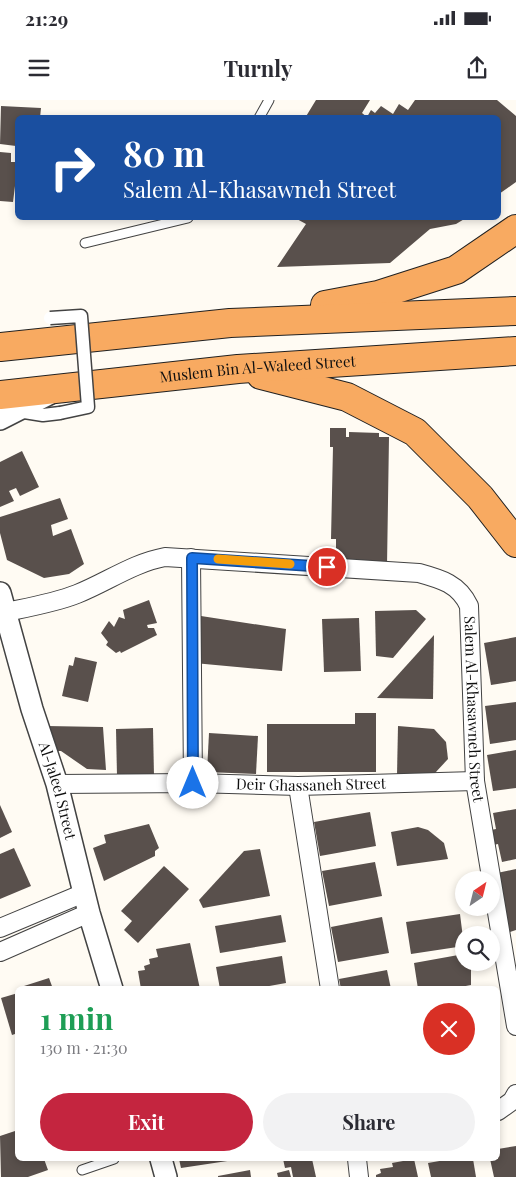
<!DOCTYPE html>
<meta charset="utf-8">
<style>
:root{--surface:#fff;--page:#f2f2f3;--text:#2b2b33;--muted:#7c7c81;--accent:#c4253f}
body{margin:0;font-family:"Playfair Display",serif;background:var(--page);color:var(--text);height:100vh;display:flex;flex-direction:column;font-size:19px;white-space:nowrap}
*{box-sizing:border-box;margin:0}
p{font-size:16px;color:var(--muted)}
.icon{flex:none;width:28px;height:28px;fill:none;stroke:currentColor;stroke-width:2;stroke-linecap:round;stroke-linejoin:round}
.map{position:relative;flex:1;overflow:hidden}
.drawer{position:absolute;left:15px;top:886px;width:485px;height:175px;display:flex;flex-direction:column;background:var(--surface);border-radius:8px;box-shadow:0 2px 8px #0003}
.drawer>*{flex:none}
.banner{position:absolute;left:15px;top:15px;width:486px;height:105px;border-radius:8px;box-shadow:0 2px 8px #0003;background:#1a4fa0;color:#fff;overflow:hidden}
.needle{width:32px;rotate:35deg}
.tools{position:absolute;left:455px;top:771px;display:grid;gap:10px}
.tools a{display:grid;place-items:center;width:45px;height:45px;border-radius:50%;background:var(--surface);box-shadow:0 2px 8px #0003;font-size:25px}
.pin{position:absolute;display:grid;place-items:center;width:42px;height:42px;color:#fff;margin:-21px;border:2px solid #fff;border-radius:50%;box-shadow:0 1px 5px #0007}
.me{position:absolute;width:55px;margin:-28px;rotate:0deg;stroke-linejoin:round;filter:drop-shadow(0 0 4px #0008)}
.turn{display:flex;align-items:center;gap:18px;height:105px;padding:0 25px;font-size:22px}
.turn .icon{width:65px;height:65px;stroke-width:2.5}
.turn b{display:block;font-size:35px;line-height:42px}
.round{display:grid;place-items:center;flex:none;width:52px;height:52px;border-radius:26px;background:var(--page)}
.headline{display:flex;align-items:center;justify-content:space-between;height:85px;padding:0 25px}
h1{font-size:30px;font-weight:700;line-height:38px;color:#1e9e55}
.cta{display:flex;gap:10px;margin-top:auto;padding:10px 25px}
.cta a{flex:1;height:58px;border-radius:30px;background:var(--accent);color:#fff;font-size:20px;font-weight:700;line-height:58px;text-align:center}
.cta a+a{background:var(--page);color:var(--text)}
.status{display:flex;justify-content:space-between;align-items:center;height:35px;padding:0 25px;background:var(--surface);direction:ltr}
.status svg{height:14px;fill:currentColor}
header{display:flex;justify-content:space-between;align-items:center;height:65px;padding:0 25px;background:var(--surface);font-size:22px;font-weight:700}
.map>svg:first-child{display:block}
.building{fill:#59504c}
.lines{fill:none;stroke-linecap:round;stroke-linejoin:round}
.service-casing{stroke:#434343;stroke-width:11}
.pedestrian-casing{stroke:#434343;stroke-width:15}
.minor-casing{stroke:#434343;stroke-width:20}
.tertiary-casing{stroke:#434343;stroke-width:24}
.trunk-casing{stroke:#212121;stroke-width:30}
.service{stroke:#fff;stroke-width:9}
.pedestrian{stroke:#fff;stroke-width:12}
.minor{stroke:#fff;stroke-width:18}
.tertiary{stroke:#fff;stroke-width:21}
.trunk{stroke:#f8aa61;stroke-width:28}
.pedestrian-bridge-casing{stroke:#434343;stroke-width:15;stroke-linecap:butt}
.pedestrian-bridge{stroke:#fff;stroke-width:12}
.route-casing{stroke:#114b97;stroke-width:12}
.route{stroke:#1a73e8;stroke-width:9}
.slow{stroke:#f59e0b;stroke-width:9}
.labels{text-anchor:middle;stroke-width:5;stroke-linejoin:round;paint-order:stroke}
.street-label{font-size:15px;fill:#101010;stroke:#fff}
</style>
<div class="status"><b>21:29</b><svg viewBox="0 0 49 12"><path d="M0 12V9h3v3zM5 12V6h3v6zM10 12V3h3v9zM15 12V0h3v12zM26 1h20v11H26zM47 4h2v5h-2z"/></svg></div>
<header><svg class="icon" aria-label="menu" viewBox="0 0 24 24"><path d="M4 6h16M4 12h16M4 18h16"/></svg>Turnly<svg class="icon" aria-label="share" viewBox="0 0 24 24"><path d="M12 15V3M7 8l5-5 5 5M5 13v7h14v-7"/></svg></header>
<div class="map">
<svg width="516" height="1077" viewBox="0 0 516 1077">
<rect width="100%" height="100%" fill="#fffbf3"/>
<g class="building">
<polygon points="316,0 370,0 362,13 367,17 371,10 375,13 381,6 393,14 399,4 408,10 415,0 497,0 516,16 516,82 499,94 499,18 305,18"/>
<polygon points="1,6 41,8 40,18 18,18 18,57 15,56 16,46 0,44"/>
<polygon points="0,52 11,53 11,62 18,62 13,102 0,101"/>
<polygon points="295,118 466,118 456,124 430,129 390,163 277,167 306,124"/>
<polygon points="330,328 346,328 346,337 349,337 349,332 379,333 379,337 389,337 387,466 336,465 336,439 331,439 333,347 330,347"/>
<polygon points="22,351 39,387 20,396 16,388 9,391 14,401 0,407 0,362"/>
<polygon points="60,398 68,419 51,425 53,436 71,429 84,464 69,474 44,478 7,460 0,433 0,417"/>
<polygon points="149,500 157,523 147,525 148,528 154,528 157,535 121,553 120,551 116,553 106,545 108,542 101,533 109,521 114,527 119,517 125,519 123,510"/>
<polygon points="416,510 426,519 393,558 376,556 375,511"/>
<polygon points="201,516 286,529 282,571 194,563"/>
<polygon points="359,518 361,571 324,572 322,519"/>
<polygon points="434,535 433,599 377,598"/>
<polygon points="516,537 516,581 491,585 484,543"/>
<polygon points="75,557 97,562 88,602 62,596 69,565 73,566"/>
<polygon points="516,602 516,640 490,644 485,606"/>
<polygon points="355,613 376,613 376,672 267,672 267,624 355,624"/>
<polygon points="47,626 103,627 106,670 87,669 61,651 55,651"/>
<polygon points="398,626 434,629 446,642 448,659 435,673 397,675"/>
<polygon points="153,628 154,676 117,676 116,629"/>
<polygon points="209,633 258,636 256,674 207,672"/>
<polygon points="516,650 516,688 493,691 487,655"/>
<polygon points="0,705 12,732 0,738"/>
<polygon points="516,709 516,759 502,762 498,744 489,746 486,731 496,729 493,713"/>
<polygon points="370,712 376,746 320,756 314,722"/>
<polygon points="149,724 159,748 155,751 155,756 104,781 93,748 106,743 104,735"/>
<polygon points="418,727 428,730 444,743 448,759 397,766 391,732"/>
<polygon points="14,748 31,786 0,799 0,754"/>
<polygon points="260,749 270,796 203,808 199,800 244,751"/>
<polygon points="375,762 382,796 329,806 322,771"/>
<polygon points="164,766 189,789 138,843 124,830 132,821 121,811"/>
<polygon points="516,769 516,830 510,832 497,773"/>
<polygon points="460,814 464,846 411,854 406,822"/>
<polygon points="281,815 286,842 220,853 215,826"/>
<polygon points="382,817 389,853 338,862 331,827"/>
<polygon points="190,843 200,889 141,889 138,871 145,870 144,866 150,864 149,859 158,857 156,849"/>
<polygon points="464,854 466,868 471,867 471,885 450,889 418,889 414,863"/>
<polygon points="282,856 286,883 252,889 220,889 216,867"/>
<polygon points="387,870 391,889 341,889 339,879"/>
<polygon points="49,878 53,889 25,889 24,886"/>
<polygon points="18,893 18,933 12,935 1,898"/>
<polygon points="18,1030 18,1059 44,1059 48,1070 28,1077 1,1077 0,1036"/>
<polygon points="516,1046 516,1077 494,1077 490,1059 498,1059 498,1049"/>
<polygon points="179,1059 234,1059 234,1060 181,1068"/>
<polygon points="283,1059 312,1059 316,1077 293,1077 291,1067 285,1068"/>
<polygon points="414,1059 418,1077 376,1077 376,1075 381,1073 380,1069 393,1067 392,1063"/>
<polygon points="451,1059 473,1059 476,1077 431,1077 428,1063"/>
<polygon points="250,1070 251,1077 218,1077 218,1076"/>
<polygon points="289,1070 291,1077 278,1077 277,1073"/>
</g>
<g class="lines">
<defs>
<g id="service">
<polyline points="259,18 269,0"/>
<polyline points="85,143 188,118"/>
<polyline points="82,1070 114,1059"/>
</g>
<polyline id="pedestrian" points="18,311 43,315 60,313"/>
<g id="minor">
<polyline points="191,458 193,683"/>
<path id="s1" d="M6,512C30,507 54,503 77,494C107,482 133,463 165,457L419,473C441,479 459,484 469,506L475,681L516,926"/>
<path id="s2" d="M57,684L193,683L298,686L475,681"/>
<polyline points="298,686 330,889"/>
<polyline points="0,828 84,793"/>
<polyline points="0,852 89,813"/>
<polyline points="498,1011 512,1001 516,994"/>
<polyline points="357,1059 359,1077"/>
</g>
<g id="tertiary">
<polyline points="0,319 49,294"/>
<path id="s3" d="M0,493L32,609L57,684L89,813L112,889"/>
<polyline points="161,1059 166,1077"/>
</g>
<g id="trunk">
<polyline points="325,205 378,195 456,170 516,129"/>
<polyline points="0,247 230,223 516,211"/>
<polyline points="261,275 347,297 415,332 480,397 516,443"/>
<path id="s4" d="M0,295L238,269L516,251"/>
</g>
</defs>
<use href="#service" class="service-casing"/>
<use href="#pedestrian" class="pedestrian-casing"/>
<use href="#minor" class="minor-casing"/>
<use href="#tertiary" class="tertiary-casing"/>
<use href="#trunk" class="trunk-casing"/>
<use href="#service" class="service"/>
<use href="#pedestrian" class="pedestrian"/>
<use href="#minor" class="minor"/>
<use href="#tertiary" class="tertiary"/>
<use href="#trunk" class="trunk"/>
<defs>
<polyline id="pedestrian-bridge" points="50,218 81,216 88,307 60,313"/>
</defs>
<use href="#pedestrian-bridge" class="pedestrian-bridge-casing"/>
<use href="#pedestrian-bridge" class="pedestrian-bridge"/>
</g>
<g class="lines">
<defs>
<polyline id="route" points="193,683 192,458 327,467"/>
</defs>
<use href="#route" class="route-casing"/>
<use href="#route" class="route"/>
<polyline class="slow" points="218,459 290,464"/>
</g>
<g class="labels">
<g class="street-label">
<text dy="5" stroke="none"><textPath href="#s4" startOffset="259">Muslem Bin Al-Waleed Street</textPath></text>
<text dy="5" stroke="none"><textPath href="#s1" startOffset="589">Salem Al-Khasawneh Street</textPath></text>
<text dy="5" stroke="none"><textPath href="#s2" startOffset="254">Deir Ghassaneh Street</textPath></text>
<text dy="5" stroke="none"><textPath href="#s3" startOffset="206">Al-Jaleel Street</textPath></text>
</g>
</g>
</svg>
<div class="tools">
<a><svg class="needle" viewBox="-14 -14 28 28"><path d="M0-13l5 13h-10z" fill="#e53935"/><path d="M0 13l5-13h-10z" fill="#7c7c81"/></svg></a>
<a><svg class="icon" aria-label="search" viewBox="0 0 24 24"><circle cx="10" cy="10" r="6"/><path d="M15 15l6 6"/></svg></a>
</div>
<div class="pin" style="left:327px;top:467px;background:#d93025"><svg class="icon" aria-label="arrive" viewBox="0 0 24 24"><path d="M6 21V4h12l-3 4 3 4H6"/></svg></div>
<svg class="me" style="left:193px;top:683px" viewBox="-20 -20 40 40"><circle r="19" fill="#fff"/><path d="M0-13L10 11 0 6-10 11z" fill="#1a73e8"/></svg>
<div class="banner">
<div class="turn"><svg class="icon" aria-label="right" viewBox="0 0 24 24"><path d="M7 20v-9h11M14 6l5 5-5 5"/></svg><div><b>80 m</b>Salem Al-Khasawneh Street</div></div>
</div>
<section class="drawer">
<div class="headline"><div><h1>1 min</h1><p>130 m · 21:30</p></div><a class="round" style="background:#d93025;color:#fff"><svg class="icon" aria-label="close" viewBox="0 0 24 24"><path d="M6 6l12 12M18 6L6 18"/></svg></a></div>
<div class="cta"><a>Exit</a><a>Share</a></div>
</section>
</div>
